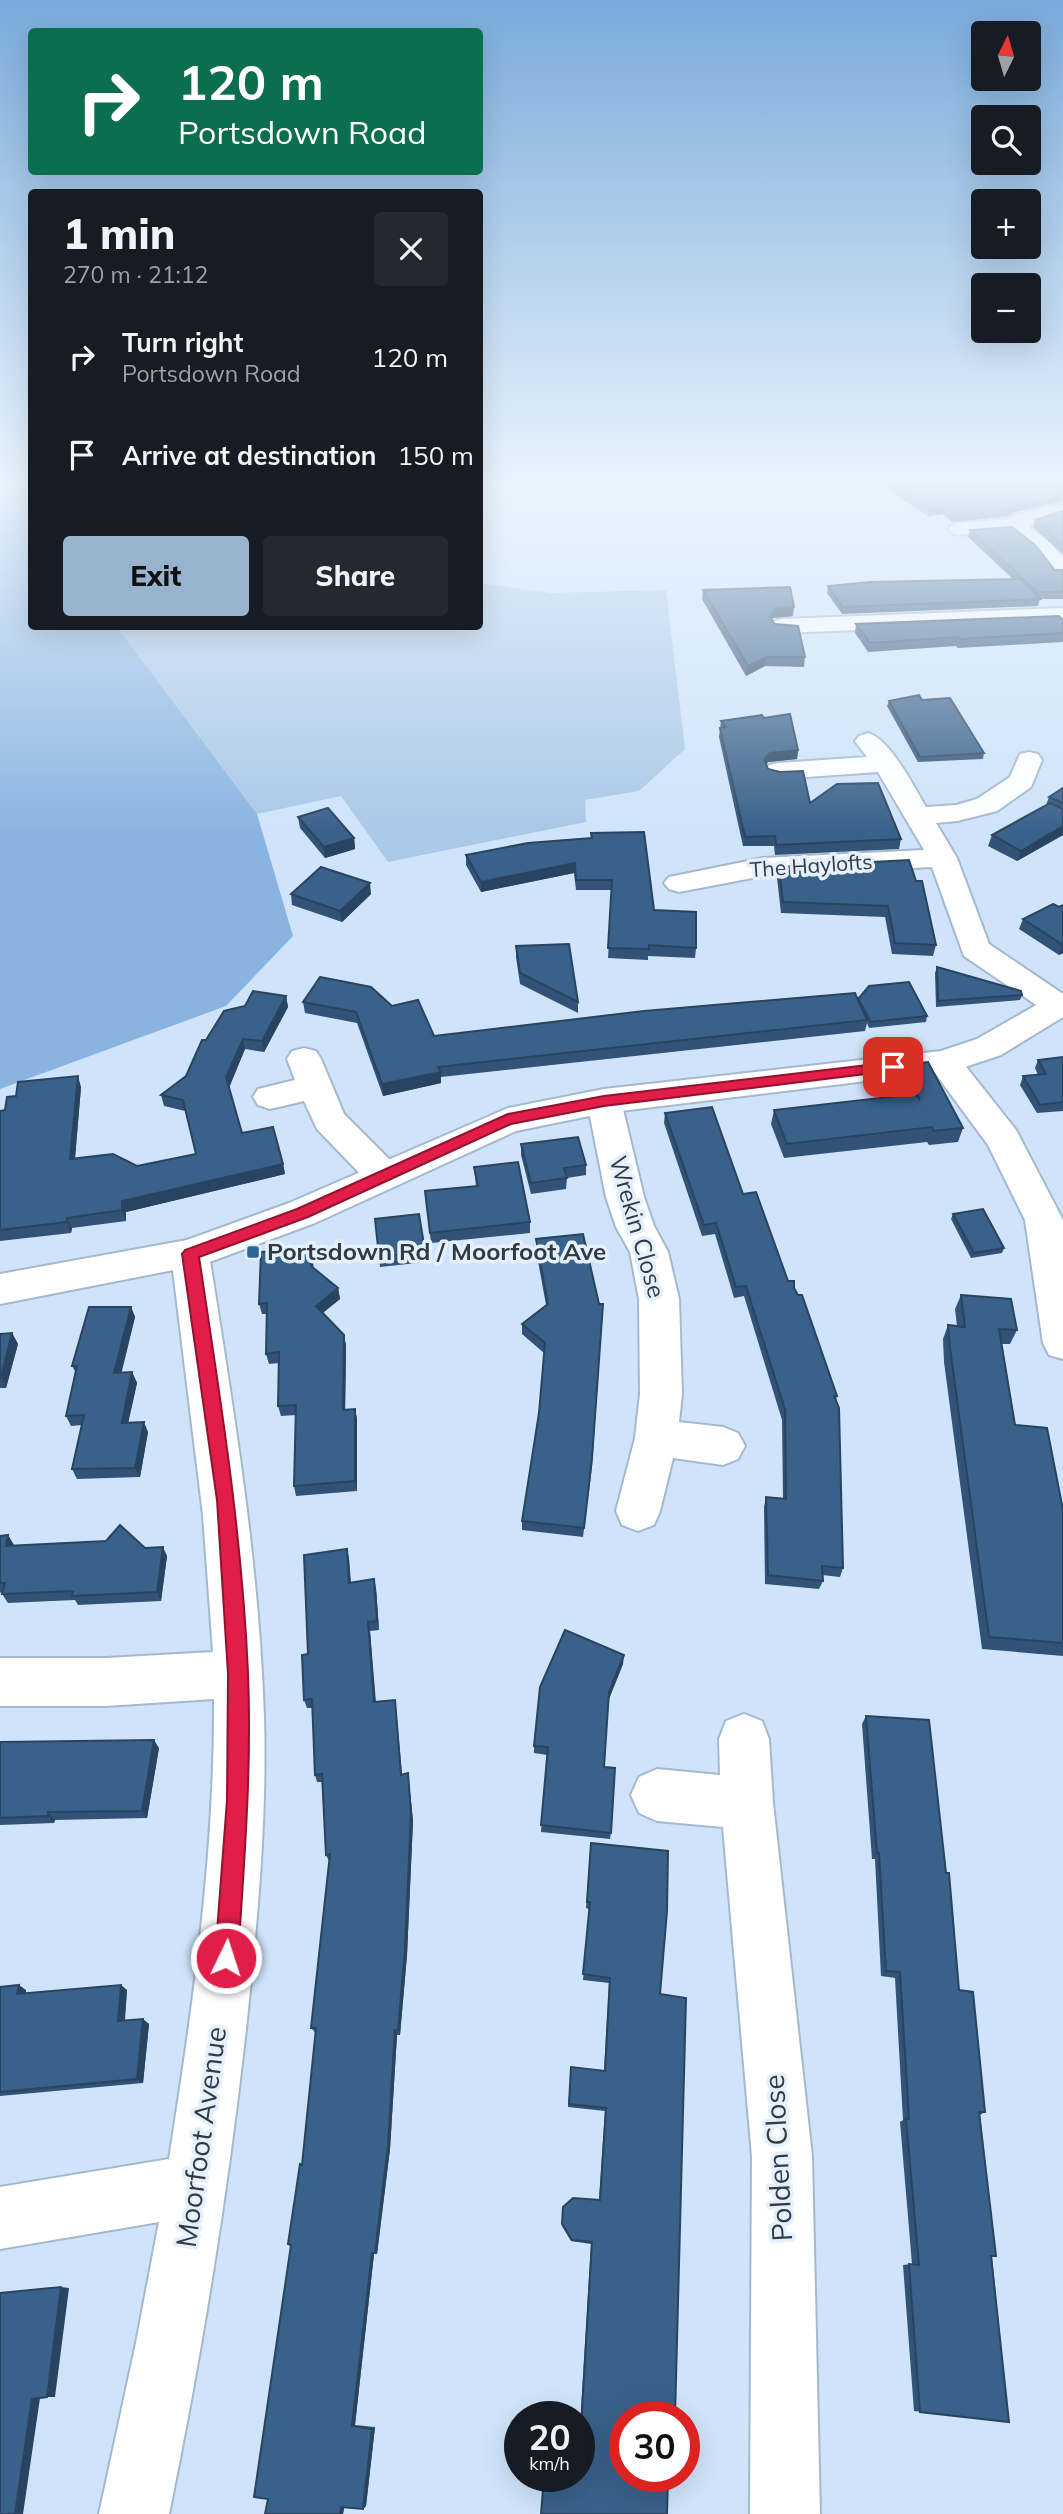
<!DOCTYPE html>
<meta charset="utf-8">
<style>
:root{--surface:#171b24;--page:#242831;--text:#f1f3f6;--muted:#9ea1a6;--accent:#98b3ce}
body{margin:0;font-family:Mulish,sans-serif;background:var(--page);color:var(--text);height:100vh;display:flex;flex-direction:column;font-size:26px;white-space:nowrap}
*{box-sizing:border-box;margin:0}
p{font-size:23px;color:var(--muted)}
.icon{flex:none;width:38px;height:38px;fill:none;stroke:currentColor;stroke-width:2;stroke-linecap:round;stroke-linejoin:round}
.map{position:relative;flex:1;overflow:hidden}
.panel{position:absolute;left:28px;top:189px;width:455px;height:441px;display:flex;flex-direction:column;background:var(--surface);border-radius:7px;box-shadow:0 7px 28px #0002}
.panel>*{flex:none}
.hud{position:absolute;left:28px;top:28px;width:455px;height:147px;border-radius:7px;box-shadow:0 7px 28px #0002;background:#0b6e4f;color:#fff;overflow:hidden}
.needle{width:46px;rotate:5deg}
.fabs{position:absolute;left:971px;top:21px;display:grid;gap:14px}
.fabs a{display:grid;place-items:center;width:70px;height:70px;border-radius:7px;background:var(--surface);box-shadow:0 7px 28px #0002;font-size:35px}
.speed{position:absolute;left:504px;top:2401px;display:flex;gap:14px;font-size:35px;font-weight:700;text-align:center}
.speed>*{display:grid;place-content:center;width:91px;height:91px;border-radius:50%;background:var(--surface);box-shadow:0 7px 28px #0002;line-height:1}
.speed small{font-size:18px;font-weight:400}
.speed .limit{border:10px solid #d22;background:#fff;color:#111}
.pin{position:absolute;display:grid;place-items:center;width:60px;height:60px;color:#fff;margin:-30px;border-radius:14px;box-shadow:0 4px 10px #0006}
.me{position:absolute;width:77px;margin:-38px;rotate:4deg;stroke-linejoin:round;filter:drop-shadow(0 0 5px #0008)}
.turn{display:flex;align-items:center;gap:24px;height:147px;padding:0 35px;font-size:32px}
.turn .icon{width:91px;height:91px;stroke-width:2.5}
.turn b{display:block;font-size:49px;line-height:60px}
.round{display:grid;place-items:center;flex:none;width:74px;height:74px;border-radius:7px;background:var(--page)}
.headline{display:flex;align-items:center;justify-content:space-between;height:119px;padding:0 35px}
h1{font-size:42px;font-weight:800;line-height:52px}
.button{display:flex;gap:14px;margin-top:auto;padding:14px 35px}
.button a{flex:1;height:80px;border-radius:7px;background:var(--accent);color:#111;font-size:28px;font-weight:800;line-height:80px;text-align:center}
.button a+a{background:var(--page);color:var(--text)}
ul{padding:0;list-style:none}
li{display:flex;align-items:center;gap:21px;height:98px;padding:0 35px}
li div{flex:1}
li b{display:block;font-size:26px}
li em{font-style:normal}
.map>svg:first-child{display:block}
.green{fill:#aac8e7}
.forest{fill:#8ab4e0}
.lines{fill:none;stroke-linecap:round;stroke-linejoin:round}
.street-casing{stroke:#a5b9ce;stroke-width:4}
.secondary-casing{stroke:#a5b9ce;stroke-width:4}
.street{fill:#fff;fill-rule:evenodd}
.secondary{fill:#fff;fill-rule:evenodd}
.wall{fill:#325377}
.shaded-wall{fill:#294461}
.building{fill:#3a618a;stroke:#294461;stroke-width:2}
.route{fill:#e11d48;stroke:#92132f;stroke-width:2}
.poi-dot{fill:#2b659d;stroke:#e4f0fe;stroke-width:2.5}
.labels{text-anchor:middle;stroke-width:7;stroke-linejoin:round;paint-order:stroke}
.far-street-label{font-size:21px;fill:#323a42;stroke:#e4f0fe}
.street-label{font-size:24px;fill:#323a42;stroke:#e4f0fe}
.poi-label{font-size:24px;font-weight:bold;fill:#323a42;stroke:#e4f0fe;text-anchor:start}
.near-street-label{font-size:28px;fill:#323a42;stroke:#e4f0fe}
</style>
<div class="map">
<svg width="1063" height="2514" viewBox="0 0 1063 2514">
<rect width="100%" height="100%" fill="#cfe4fa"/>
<polygon class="green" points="480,583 551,593 666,590 685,749 639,791 585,800 586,822 388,862 341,796 257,814 117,627 480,626"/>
<polygon class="forest" points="0,480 31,480 32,626 117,627 257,814 293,936 226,1006 0,1089"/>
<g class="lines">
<defs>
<g id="street">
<polygon points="1063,503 1063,515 1030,524 1030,528 1049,542 1063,557 1063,576 1055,575 1035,550 1011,531 959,535 952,533 949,529 952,525 959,523 1011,519 1013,516"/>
<polygon points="1063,608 1063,622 782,633 774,631 771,626 774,621 782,619"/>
<path d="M868,733C890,739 914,787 926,807L956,805L977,799L1010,777L1020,754L1029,752L1038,754L1042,760L1031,787L997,811L957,821L936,823L957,858L989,944L1063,994V1015L1048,1013L964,956L932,867L763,876L679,892L669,889L664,883L669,877L763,858L924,850L878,772L778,779L769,777L765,771L769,765L778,763L867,757L855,741L859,736Z"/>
<polygon points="304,1048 316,1051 321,1059 344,1114 396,1166 401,1175 396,1184 383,1188 370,1184 317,1129 304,1101 270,1109 258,1105 253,1097 258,1089 295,1080 287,1059 292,1051"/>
<polygon points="944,1051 956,1054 1016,1130 1063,1220 1063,1359 1049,1355 1043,1343 1025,1220 988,1145 927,1062 932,1054"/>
<polygon points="604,1089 616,1093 621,1101 644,1197 654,1226 668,1252 679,1299 682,1394 679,1422 723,1427 738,1433 745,1446 738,1459 723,1465 673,1458 660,1511 654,1525 638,1531 622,1525 616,1511 635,1438 640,1394 639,1299 630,1252 616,1227 606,1197 587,1101 592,1093"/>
<path d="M190,1239L204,1244L209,1254C233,1407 259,1561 264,1717C267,1821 257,1926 246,2029C228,2192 202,2353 169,2514H99L136,2343L159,2222L0,2249V2187L169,2159C193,2007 215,1853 214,1699L106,1706H0V1658H106L213,1652L203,1515L171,1254L176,1244Z"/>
<polygon points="744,1714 762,1721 769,1739 773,1803 812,2156 820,2514 750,2514 752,2156 723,1827 657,1821 639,1813 631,1795 639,1777 657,1769 720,1775 719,1739 726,1721"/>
</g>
<polygon id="secondary" points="1063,993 1063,1017 1001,1055 956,1070 604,1113 516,1131 315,1223 204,1264 0,1304 0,1274 187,1240 289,1203 508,1108 604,1089 941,1051 977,1039 1052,996"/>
</defs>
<use href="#street" class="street-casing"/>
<use href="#secondary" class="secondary-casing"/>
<use href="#street" class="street"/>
<use href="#secondary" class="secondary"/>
</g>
<g class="wall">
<polygon points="873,480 1063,480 1012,513 1010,516 952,522 943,514 928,516"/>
<polygon points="1063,511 1063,554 1033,527 1035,520"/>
<polygon points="970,530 1055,570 1063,570 1063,599 1040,599 1038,606 842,614 827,593 828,586 1014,580 968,537"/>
<polygon points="703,590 793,616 773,618 772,621 805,657 804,667 765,666 746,676 702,599"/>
<polygon points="1063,620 1063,642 958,648 956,646 868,652 855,633 856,624"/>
<polygon points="922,700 984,753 983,759 918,762 887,706 889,701"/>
<polygon points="721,721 798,750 797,759 768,762 766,765 768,769 810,803 901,839 899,849 775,855 774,846 743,846 719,737"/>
<polygon points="1063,788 1063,835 1017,861 988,846 992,835 1046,805 1049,797"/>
<polygon points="298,817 354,838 355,849 325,858 300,828"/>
<polygon points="591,833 654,910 696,948 695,958 648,956 648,960 608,958 612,890 576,890 574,873 481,892 466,865 466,855 591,838"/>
<polygon points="909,860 936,945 933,956 892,954 885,917 781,913 777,878 779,867"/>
<polygon points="291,894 371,894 342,922 292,905"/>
<polygon points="1063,905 1063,953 1059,955 1019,929 1023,919 1059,907"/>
<polygon points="516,946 578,1002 578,1013 520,984 516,957"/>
<polygon points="937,967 1022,995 1020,1000 936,1007 935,973"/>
<polygon points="286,996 288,1007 264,1052 245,1049 229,1087 242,1133 283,1164 285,1174 126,1212 126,1221 72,1228 71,1233 0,1241 0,1111 5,1110 81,1087 75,1158 137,1166 196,1154 185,1111 164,1106 161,1095 186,1076 206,1040"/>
<polygon points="858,1000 927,1016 926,1022 869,1028 867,1023 865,1031 441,1077 441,1083 383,1096 357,1023 305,1013 303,1002 392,1006 434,1036"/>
<polygon points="1063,1057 1063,1111 1037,1113 1020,1085 1023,1076 1038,1075 1035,1068 1038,1060"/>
<polygon points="904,1065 963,1128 958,1142 929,1145 927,1142 784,1158 771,1124 774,1110 907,1095 900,1079"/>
<polygon points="665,1113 743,1194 788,1281 794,1288 837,1396 836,1401 843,1568 840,1577 822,1575 823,1581 819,1589 765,1584 764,1507 766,1497 783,1499 782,1420 744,1296 734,1298 715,1234 702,1236 664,1123"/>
<polygon points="521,1144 586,1165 586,1175 567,1178 566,1189 531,1194 521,1155"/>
<polygon points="474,1167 530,1222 530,1233 431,1243 425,1191 476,1186"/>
<polygon points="953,1214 1004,1248 1002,1253 971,1258 951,1219"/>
<polygon points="375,1219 425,1251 426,1262 380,1267"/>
<polygon points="536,1239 599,1304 603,1304 592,1467 583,1537 522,1530 522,1521 539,1413 544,1353 522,1334 522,1324 546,1305 536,1250"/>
<polygon points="313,1259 313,1267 338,1288 340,1299 323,1313 344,1335 346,1346 345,1410 355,1409 357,1419 357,1491 296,1496 294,1486 296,1415 281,1416 278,1406 279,1363 269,1364 266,1354 267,1314 262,1314 259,1304"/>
<polygon points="961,1295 1017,1330 1010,1344 1001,1344 1015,1425 1063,1510 1063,1656 982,1649 944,1362 943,1339 948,1325 957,1326 955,1309"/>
<polygon points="131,1307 135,1317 121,1373 132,1372 137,1383 128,1422 148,1432 140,1477 77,1479 72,1469 82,1425 71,1426 66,1416 76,1373 72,1366"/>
<polygon points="12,1333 18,1344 6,1388 0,1388 0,1334"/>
<polygon points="8,1535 14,1546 145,1548 167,1556 161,1601 78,1605 75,1600 8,1603 2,1594 2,1592 0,1593 0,1536"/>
<polygon points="347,1549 349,1559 351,1582 376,1588 379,1630 370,1631 376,1702 396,1708 402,1774 408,1773 413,1821 407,1955 400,2035 397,2035 390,2149 377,2254 374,2254 355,2425 375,2427 366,2506 363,2509 344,2507 343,2514 265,2514 268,2499 291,2246 288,2244 302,2165 316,2033 311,2028 329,1861 326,1855 322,1782 317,1782 315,1775 312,1708 307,1708 304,1700 308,1654"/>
<polygon points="623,1664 609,1699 604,1767 611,1833 610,1839 541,1832 547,1755 534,1753 534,1746"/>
<polygon points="866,1716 959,1990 985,2112 980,2115 996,2256 992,2257 1009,2422 914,2411 903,2265 912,2264 900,2122 903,2120 895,1978 881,1976 875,1859 872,1859 862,1724"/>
<polygon points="0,1742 159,1748 147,1818 55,1820 54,1823 0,1825"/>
<polygon points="590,1850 668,1851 579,2476 579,2442 591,2244 571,2241 562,2226 563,2209 599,2200 605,2111 568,2107 571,2067 604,2071 609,1983 583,1980 589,1909 586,1908"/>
<polygon points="0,1987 26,1990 26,1993 127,1990 125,2020 149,2024 143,2083 0,2096"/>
</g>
<g class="shaded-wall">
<polygon points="1063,495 1063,501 1012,513 1010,516 952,522 954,515 1014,507"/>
<polygon points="945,507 943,514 928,516 930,509"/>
<polygon points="794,607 793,616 773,618 769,627 770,618 775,609"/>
<polygon points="767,657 765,666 746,676 748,666"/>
<polygon points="798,750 797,759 768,762 763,770 764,760 770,753"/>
<polygon points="1063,826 1063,835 1017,861 1021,851"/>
<polygon points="354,838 355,849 325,858 324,847"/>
<polygon points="575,863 574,873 481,892 481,882"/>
<polygon points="370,883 371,894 342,922 340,911"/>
<polygon points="1063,944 1063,953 1059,955"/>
<polygon points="286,996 288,1007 264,1052 262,1041"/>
<polygon points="243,1039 245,1049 229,1088 226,1077"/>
<polygon points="441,1072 441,1083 383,1096 382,1084"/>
<polygon points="78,1076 81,1087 74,1170 70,1159"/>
<polygon points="283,1164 285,1174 126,1212 126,1221 122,1210 122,1201"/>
<polygon points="67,1218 72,1228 71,1233 67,1222"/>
<polygon points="311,1248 313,1259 314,1276 311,1266"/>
<polygon points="338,1288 340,1299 318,1316 316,1306"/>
<polygon points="131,1307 135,1317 119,1383 114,1373"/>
<polygon points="12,1333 18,1344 6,1388 1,1377"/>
<polygon points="344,1335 346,1346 345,1420 343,1410"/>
<polygon points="132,1372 137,1383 126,1433 122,1423"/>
<polygon points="355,1409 357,1419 357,1491 355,1481"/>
<polygon points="144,1422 148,1432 140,1477 135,1468"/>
<polygon points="8,1535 14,1545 12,1555 6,1546"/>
<polygon points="163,1547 167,1556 161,1601 157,1592"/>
<polygon points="347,1549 349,1559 351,1592 349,1583"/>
<polygon points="374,1579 376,1588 379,1630 377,1621"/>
<polygon points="368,1622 370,1631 376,1711 374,1702"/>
<polygon points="624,1655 623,1664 608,1701 609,1692"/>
<polygon points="154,1740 159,1748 147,1818 142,1811"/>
<polygon points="408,1773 413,1821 407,1955 400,2035 398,2030"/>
<polygon points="48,1812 55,1820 54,1823 48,1816"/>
<polygon points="19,1985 26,1990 25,1999 17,1994"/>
<polygon points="121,1985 127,1990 124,2026 118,2021"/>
<polygon points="143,2019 149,2024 143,2083 137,2079"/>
<polygon points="395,2030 397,2035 390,2149 377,2254 375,2253"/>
<polygon points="372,2253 374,2254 355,2425 352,2426"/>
<polygon points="61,2287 69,2288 55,2397 47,2397"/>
<polygon points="40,2398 23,2514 15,2514 32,2399"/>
<polygon points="375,2427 366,2506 363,2509 372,2429"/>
<polygon points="345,2504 343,2514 340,2514 341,2507"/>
</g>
<g class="building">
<polygon points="885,480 1063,480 1063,495 1014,507 1011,510 954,515 945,507 930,509"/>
<polygon points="1063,511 1063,545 1035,520"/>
<polygon points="1012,527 1035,545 1055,570 1063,570 1063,592 1037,592 970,530"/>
<polygon points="1021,579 1040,599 843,607 828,586 871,582"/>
<polygon points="790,587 794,607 775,609 770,618 775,624 798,626 805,657 767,657 748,666 703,590"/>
<polygon points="1059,616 1063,620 1063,633 960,639 958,637 870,643 856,624"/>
<polygon points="919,695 922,700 950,698 984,753 920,757 889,701"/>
<polygon points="790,714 798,750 770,753 764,760 768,769 780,772 803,771 810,803 837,784 878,783 901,839 776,845 775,836 745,837 720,728 726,727 721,721 762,715 764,718"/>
<polygon points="1063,788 1063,803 1049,797"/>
<polygon points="1050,803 1063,809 1063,826 1021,851 992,835"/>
<polygon points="328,808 354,838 324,847 298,817"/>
<polygon points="644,832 654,910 696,912 696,948 649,945 649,949 608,948 612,880 576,880 575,863 481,882 466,855 528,843 592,838 591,833"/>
<polygon points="909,860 916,881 922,881 936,945 895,943 888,906 783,902 779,867"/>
<polygon points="321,867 370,883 340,911 291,894"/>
<polygon points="1053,904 1059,907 1063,905 1063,945 1023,919"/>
<polygon points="569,944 578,1002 520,973 516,946"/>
<polygon points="937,967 1021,991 1022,995 938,1001"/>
<polygon points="320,977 371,987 392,1006 418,1000 434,1036 644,1011 855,993 867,1020 438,1067 441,1072 382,1084 356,1012 303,1002"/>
<polygon points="909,982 927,1016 871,1022 858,999 869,986"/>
<polygon points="253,991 286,996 262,1041 243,1039 226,1077 242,1133 273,1127 283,1164 122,1201 122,1210 67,1218 67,1222 0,1230 0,1111 5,1110 7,1097 16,1096 18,1082 78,1076 70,1159 113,1154 137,1166 196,1154 183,1100 161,1095 186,1076 202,1040 206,1040 224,1011 245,1006"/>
<polygon points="1063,1057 1063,1102 1040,1105 1023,1076 1046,1074 1038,1060"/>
<polygon points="928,1062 963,1128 933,1131 932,1127 787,1144 774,1110 915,1094 920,1100 904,1065"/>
<polygon points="712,1107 743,1194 756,1192 788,1281 794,1281 794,1288 798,1295 802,1295 837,1396 834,1396 839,1408 843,1568 822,1566 823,1581 768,1575 766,1497 786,1499 785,1410 746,1286 736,1287 716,1223 704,1225 665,1113"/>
<polygon points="578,1137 586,1165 564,1168 567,1178 531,1183 521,1144"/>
<polygon points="518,1162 530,1222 430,1233 425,1191 478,1186 474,1167"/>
<polygon points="983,1209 1004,1248 974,1253 953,1214"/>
<polygon points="419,1214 425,1251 379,1257 375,1219"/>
<polygon points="583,1234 599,1304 603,1304 592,1458 584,1528 522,1521 539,1413 545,1343 522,1324 548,1304 536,1239"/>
<polygon points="311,1248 311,1266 338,1288 316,1306 344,1335 343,1410 355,1409 355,1481 294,1486 296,1405 278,1406 279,1352 266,1354 267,1303 259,1304 261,1252"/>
<polygon points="961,1295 1011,1299 1017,1330 999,1329 1015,1425 1047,1428 1063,1510 1063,1643 989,1637 950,1348 948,1325 965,1327"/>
<polygon points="89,1307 131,1307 114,1373 132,1372 122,1423 144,1422 135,1468 72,1469 84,1415 66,1416 77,1366 72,1366"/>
<polygon points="12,1333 1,1377 0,1378 0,1334"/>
<polygon points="120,1525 145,1548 163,1547 157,1592 72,1596 73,1591 2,1594 5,1583 0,1583 0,1536 8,1535 6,1546 106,1541"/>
<polygon points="347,1549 349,1583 374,1579 377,1621 368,1622 374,1702 395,1700 401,1775 408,1773 411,1814 405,1949 398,2030 395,2030 388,2146 375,2253 372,2253 352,2426 372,2429 363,2509 341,2507 340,2514 265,2514 268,2499 254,2497 291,2245 288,2244 300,2164 302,2165 316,2028 311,2028 330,1854 326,1855 322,1774 315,1775 312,1699 304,1700 302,1655 308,1654 304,1555"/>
<polygon points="565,1630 624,1655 609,1692 604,1767 615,1768 611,1833 541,1825 548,1747 534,1746 540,1687"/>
<polygon points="866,1716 929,1720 946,1873 949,1873 959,1990 973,1992 985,2112 979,2112 996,2256 991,2256 1009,2422 920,2412 909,2264 919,2265 906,2119 909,2119 900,1972 886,1971 879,1853 877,1853"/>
<polygon points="154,1740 142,1811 48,1812 48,1816 0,1818 0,1742"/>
<polygon points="591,1843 668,1851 667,1911 660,1994 686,1998 675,2417 625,2417 625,2476 668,2476 667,2514 541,2514 544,2476 579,2476 579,2443 580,2444 592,2242 572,2240 562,2224 563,2207 573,2198 600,2200 606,2108 569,2104 571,2067 605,2071 610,1978 583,1974 590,1902 587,1902"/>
<polygon points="19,1985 17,1994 121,1985 118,2021 143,2019 137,2079 0,2092 0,1987"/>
<polygon points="61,2287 47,2397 32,2399 15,2514 0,2514 0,2293"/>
</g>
<linearGradient id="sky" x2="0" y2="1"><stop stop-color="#79aada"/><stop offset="0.58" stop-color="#e9f3fd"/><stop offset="1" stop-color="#e9f3fd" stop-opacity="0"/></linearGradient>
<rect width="1063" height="832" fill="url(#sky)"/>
<path class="route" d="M893,1062L898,1064V1070L604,1106L511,1124L308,1217L199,1257C220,1396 242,1533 248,1673C252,1768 244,1863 238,1958L234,1967L226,1970L218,1967L215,1958L227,1800L228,1674L217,1500L182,1254L185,1250L297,1209L508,1114L604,1096Z"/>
<rect class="poi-dot" x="246" y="1245" width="14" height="14" rx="3.5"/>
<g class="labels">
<g class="far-street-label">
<text transform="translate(811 866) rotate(-4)" y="7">The Haylofts</text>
</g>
<g class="street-label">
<text transform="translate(637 1227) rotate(74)" y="8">Wrekin Close</text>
</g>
<g class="poi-label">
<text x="267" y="1260">Portsdown Rd / Moorfoot Ave</text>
</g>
<g class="near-street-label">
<text transform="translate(201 2137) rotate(-82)" y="10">Moorfoot Avenue</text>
<text transform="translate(778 2158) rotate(-93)" y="10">Polden Close</text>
</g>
</g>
</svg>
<div class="fabs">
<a><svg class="needle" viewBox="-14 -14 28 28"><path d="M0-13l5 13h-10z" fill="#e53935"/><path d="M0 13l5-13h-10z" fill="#9ea1a6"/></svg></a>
<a><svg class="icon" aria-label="search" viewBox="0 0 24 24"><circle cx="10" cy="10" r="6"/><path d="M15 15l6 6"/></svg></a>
<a>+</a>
<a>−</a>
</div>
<div class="speed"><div>20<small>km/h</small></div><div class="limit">30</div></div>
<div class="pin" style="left:893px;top:1067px;background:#d93025"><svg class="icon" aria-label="arrive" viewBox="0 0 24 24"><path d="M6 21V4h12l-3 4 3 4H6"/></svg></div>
<svg class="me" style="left:226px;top:1958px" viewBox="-20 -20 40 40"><circle r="17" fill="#e11d48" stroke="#fff" stroke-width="3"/><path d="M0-11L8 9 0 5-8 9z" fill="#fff"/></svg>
<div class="hud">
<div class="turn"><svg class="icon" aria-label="right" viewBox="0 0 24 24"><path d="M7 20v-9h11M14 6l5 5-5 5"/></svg><div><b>120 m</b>Portsdown Road</div></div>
</div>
<section class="panel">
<div class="headline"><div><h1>1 min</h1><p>270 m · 21:12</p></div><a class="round"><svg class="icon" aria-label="close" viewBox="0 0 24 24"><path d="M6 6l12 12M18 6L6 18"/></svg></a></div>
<ul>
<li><svg class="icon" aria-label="right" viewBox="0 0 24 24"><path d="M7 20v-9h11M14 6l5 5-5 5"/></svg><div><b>Turn right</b><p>Portsdown Road</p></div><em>120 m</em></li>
<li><svg class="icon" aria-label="arrive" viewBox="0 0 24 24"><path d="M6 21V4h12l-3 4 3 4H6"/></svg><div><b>Arrive at destination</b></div><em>150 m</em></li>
</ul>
<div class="button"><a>Exit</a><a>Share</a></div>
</section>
</div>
